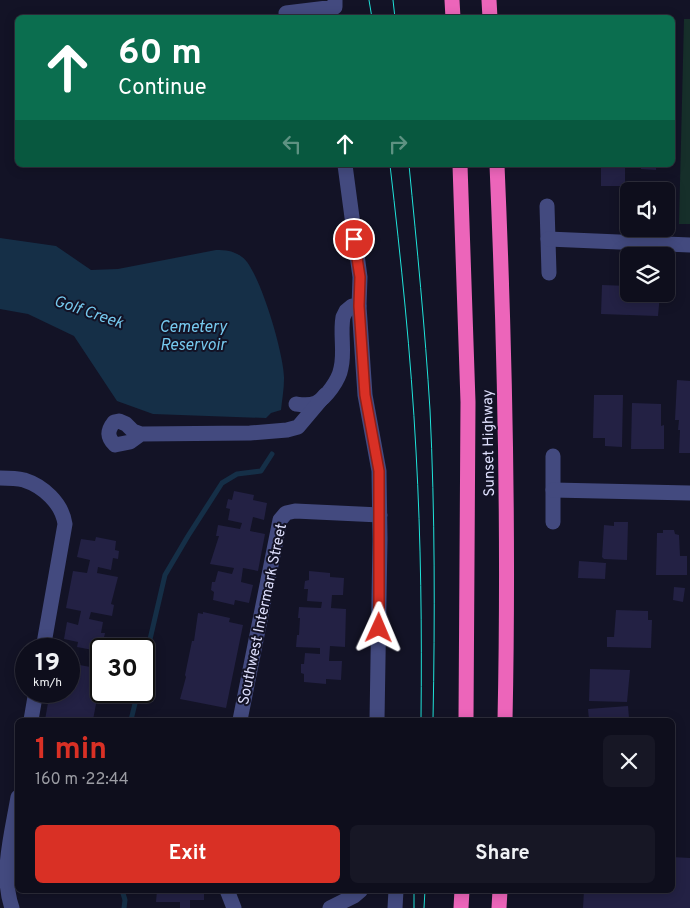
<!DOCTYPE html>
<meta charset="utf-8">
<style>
:root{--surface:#0e0e1c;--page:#171725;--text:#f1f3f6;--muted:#9b9ca3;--line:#2e2e3b;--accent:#d93025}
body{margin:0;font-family:Overpass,sans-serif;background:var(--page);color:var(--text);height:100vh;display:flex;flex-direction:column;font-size:19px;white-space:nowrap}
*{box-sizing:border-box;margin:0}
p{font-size:16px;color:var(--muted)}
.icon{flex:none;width:28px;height:28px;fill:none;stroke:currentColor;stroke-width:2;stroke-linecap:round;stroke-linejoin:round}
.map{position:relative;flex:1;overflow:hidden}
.drawer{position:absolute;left:15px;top:718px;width:660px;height:175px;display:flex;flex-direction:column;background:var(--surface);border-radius:8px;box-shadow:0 2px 12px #0003,0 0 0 1px var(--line)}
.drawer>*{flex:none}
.guide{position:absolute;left:15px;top:15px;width:660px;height:152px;border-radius:8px;box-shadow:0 2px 12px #0003,0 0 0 1px var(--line);background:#0b6e4f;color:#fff;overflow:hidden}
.fabs{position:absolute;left:620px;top:182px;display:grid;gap:10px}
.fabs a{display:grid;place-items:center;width:55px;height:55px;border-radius:8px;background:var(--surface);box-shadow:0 2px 12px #0003,0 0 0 1px var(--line);font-size:25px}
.speed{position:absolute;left:15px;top:638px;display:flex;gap:10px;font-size:25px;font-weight:700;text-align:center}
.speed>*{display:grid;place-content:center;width:65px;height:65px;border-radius:50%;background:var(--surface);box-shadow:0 2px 12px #0003,0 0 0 1px var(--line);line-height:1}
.speed small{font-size:12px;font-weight:400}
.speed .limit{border:2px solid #111;border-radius:8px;background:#fff;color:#111}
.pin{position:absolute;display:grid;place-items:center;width:42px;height:42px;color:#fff;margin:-21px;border:2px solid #fff;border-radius:50%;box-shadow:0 1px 5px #0007}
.me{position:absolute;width:55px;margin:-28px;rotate:1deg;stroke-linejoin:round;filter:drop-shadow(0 0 4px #0008)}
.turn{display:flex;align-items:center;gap:18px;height:105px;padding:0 20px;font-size:22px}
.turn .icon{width:65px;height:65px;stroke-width:2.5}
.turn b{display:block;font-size:35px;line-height:42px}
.lanes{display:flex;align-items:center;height:48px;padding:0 20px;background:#0003;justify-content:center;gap:25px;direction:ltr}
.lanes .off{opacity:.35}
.round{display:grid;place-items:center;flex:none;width:52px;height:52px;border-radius:8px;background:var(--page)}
.summary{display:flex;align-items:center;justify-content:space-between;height:85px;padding:0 20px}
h1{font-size:30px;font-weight:700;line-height:38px;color:var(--accent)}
.action{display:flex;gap:10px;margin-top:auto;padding:10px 20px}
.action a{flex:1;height:58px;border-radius:8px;background:var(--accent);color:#fff;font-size:20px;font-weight:700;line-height:58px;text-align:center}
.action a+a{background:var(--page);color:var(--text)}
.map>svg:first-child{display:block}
.green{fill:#162f2a}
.water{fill:#152f47}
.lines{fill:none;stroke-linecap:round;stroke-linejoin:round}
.stream{stroke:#152f47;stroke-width:5}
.building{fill:#232144}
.minor{stroke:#434a7f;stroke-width:15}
.highway{stroke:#ec65ba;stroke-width:15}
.tram{stroke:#1fe3d9;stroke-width:1}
.route-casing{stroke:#8d1f18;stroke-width:12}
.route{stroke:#d93025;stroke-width:9}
.labels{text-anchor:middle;stroke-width:4;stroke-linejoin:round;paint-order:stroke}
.street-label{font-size:15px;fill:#dcddfb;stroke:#131326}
.water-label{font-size:16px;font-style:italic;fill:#76c9ee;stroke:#131326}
</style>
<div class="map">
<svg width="690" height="908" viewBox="0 0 690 908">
<rect width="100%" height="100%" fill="#131326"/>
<polygon class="green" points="684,19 690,19 690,224 679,224"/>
<path class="water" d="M0,238L56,246L91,270L118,269L216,250C226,250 234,251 242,257C259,268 285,357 284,379C284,389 282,400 281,410L271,413L266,418L153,414L117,401L74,336L28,314L0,309Z"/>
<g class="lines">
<g class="stream">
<polyline points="144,665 165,575 188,536 222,483 237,474 261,471 272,454"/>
<polyline points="131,720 138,691"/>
<polyline points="122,890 125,900 124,908"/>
</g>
</g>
<g class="building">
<rect x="601" y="165" width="24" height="21"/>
<polygon points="641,165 656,165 656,170 641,169"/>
<polygon points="602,285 629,286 629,294 660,294 658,316 601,314"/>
<polygon points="677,380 690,381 690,453 679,453 680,430 678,430 679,420 675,420"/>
<polygon points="594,395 623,395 622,447 605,446 605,438 593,438"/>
<polygon points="632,403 661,404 661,426 664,425 664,449 631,449"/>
<polygon points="234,491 254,495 253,500 267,503 264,520 253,517 250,531 265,534 258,571 243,568 241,582 253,585 249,603 235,600 234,605 213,600 214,592 211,590 212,582 215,582 218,571 232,574 234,568 210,564 219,536 216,536 218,525 240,529 242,523 228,520 230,509 226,508 228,499 232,500"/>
<polygon points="614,522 628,522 627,560 604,559 602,557 604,525 614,526"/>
<polygon points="663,530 674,530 675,534 679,535 680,556 687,556 687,575 656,575 657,533 663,533"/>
<polygon points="96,537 116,541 115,550 119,551 118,559 113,558 111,570 98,567 97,573 118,577 111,604 114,605 112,616 91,612 89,619 103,622 101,633 105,633 103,642 99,642 98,651 77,647 78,642 64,639 67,622 78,625 81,611 66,608 73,571 87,573 90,560 77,557 81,539 95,541"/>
<polygon points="579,561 606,563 605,579 578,578"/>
<polygon points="309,571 330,573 330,577 344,578 343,595 332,595 331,608 346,609 345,647 330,646 329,661 342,661 341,680 326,679 326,684 304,682 304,674 301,673 301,664 304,664 305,653 320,654 320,648 296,647 297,635 299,635 300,618 298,618 299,607 321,608 322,602 307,601 308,589 304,589 305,581 309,580"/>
<polygon points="674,587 685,588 683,602 673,600"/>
<polygon points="616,610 648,611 648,620 652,620 651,648 607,647 607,637 614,637"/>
<polygon points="203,612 230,618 229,622 243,625 226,708 180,699 186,677 185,675 192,641 194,641 198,613 203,614"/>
<polygon points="69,663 101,669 96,692 98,693 93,720 45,720 50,691 69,691"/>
<polygon points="590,669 630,670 627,702 589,701"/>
<polygon points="628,706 629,718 630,717 631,720 589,720 588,709"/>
<polygon points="672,857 690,858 690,908 583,908 584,890 672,890"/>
<polygon points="157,890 204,890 204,900 190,900 190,908 180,908 180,902 156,902"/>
</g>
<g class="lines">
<g class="minor">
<polyline points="286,13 335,7 335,0"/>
<polyline points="345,165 360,277 359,306 365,395 379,471 380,539 377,720"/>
<polyline points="547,206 549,273"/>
<polyline points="548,239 690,245"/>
<path d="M296,404C303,405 309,406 316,403C326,398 339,380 341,368C345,352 340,334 343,317L346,311L352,306H359"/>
<path d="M141,434L130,442L115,445C107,437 107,431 114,422L119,421L126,424L133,431L141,434L250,433L287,430L298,427L325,395"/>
<polyline points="553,456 553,522"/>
<path d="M0,478C8,478 16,478 24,480C43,486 62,503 65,524L43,649"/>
<polyline points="553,490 690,493"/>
<polyline points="31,720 36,691"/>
<polyline points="240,720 280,520 286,513 295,511 380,515"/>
<polyline points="227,890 234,908"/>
<path d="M12,908C0,874 12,833 18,797"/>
<polyline points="330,908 354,896 361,890"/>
<polyline points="395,908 396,890"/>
</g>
<g class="highway">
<polyline points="452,0 453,18"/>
<polyline points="489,0 490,18"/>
<polyline points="460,165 468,402 466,720"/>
<path d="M497,165C505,350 509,535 505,720"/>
<polyline points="461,908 462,890"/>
<polyline points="499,908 500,890"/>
</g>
<g class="tram">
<polyline points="369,0 372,18"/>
<polyline points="393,0 395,18"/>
<path d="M390,165C401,260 411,356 416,451C421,541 422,630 421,720"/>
<path d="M409,165C417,247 425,328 430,410C435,513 435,617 433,720"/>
<polyline points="414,908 414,890"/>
<polyline points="424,908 425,890"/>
</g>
</g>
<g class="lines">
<defs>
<polyline id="route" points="354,239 360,277 359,306 365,395 379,471 379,628"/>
</defs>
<use href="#route" class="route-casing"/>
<use href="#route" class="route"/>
</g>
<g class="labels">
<g class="street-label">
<text transform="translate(488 443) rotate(-91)" y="5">Sunset Highway</text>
<text transform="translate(262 614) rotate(-78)" y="5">Southwest Intermark Street</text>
</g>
<g class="water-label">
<text transform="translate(89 311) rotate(19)" y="6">Golf Creek</text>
<text x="193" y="332">Cemetery<tspan x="193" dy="18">Reservoir</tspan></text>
</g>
</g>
</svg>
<div class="fabs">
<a><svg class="icon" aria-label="sound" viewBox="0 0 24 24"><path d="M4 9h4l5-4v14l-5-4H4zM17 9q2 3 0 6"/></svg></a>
<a><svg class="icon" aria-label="layers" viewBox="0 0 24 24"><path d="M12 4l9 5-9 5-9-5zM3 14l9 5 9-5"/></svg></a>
</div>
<div class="speed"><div>19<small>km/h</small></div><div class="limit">30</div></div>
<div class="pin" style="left:354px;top:239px;background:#d93025"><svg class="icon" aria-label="arrive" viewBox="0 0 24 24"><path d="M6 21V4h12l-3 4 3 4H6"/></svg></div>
<svg class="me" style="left:379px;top:628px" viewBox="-20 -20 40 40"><path d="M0-17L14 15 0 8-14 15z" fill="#d93025" stroke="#fff" stroke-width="4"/></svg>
<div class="guide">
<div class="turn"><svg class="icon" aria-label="ahead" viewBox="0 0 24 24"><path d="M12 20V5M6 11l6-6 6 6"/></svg><div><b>60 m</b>Continue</div></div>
<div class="lanes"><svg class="icon off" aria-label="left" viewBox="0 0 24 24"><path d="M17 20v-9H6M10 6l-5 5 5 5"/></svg><svg class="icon" aria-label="ahead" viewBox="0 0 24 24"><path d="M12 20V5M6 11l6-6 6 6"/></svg><svg class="icon off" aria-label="right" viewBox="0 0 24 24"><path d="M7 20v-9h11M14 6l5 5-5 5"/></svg></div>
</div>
<section class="drawer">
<div class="summary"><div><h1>1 min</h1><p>160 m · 22:44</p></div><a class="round"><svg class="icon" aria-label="close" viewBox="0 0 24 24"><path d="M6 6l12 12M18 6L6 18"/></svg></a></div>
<div class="action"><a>Exit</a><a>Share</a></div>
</section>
</div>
